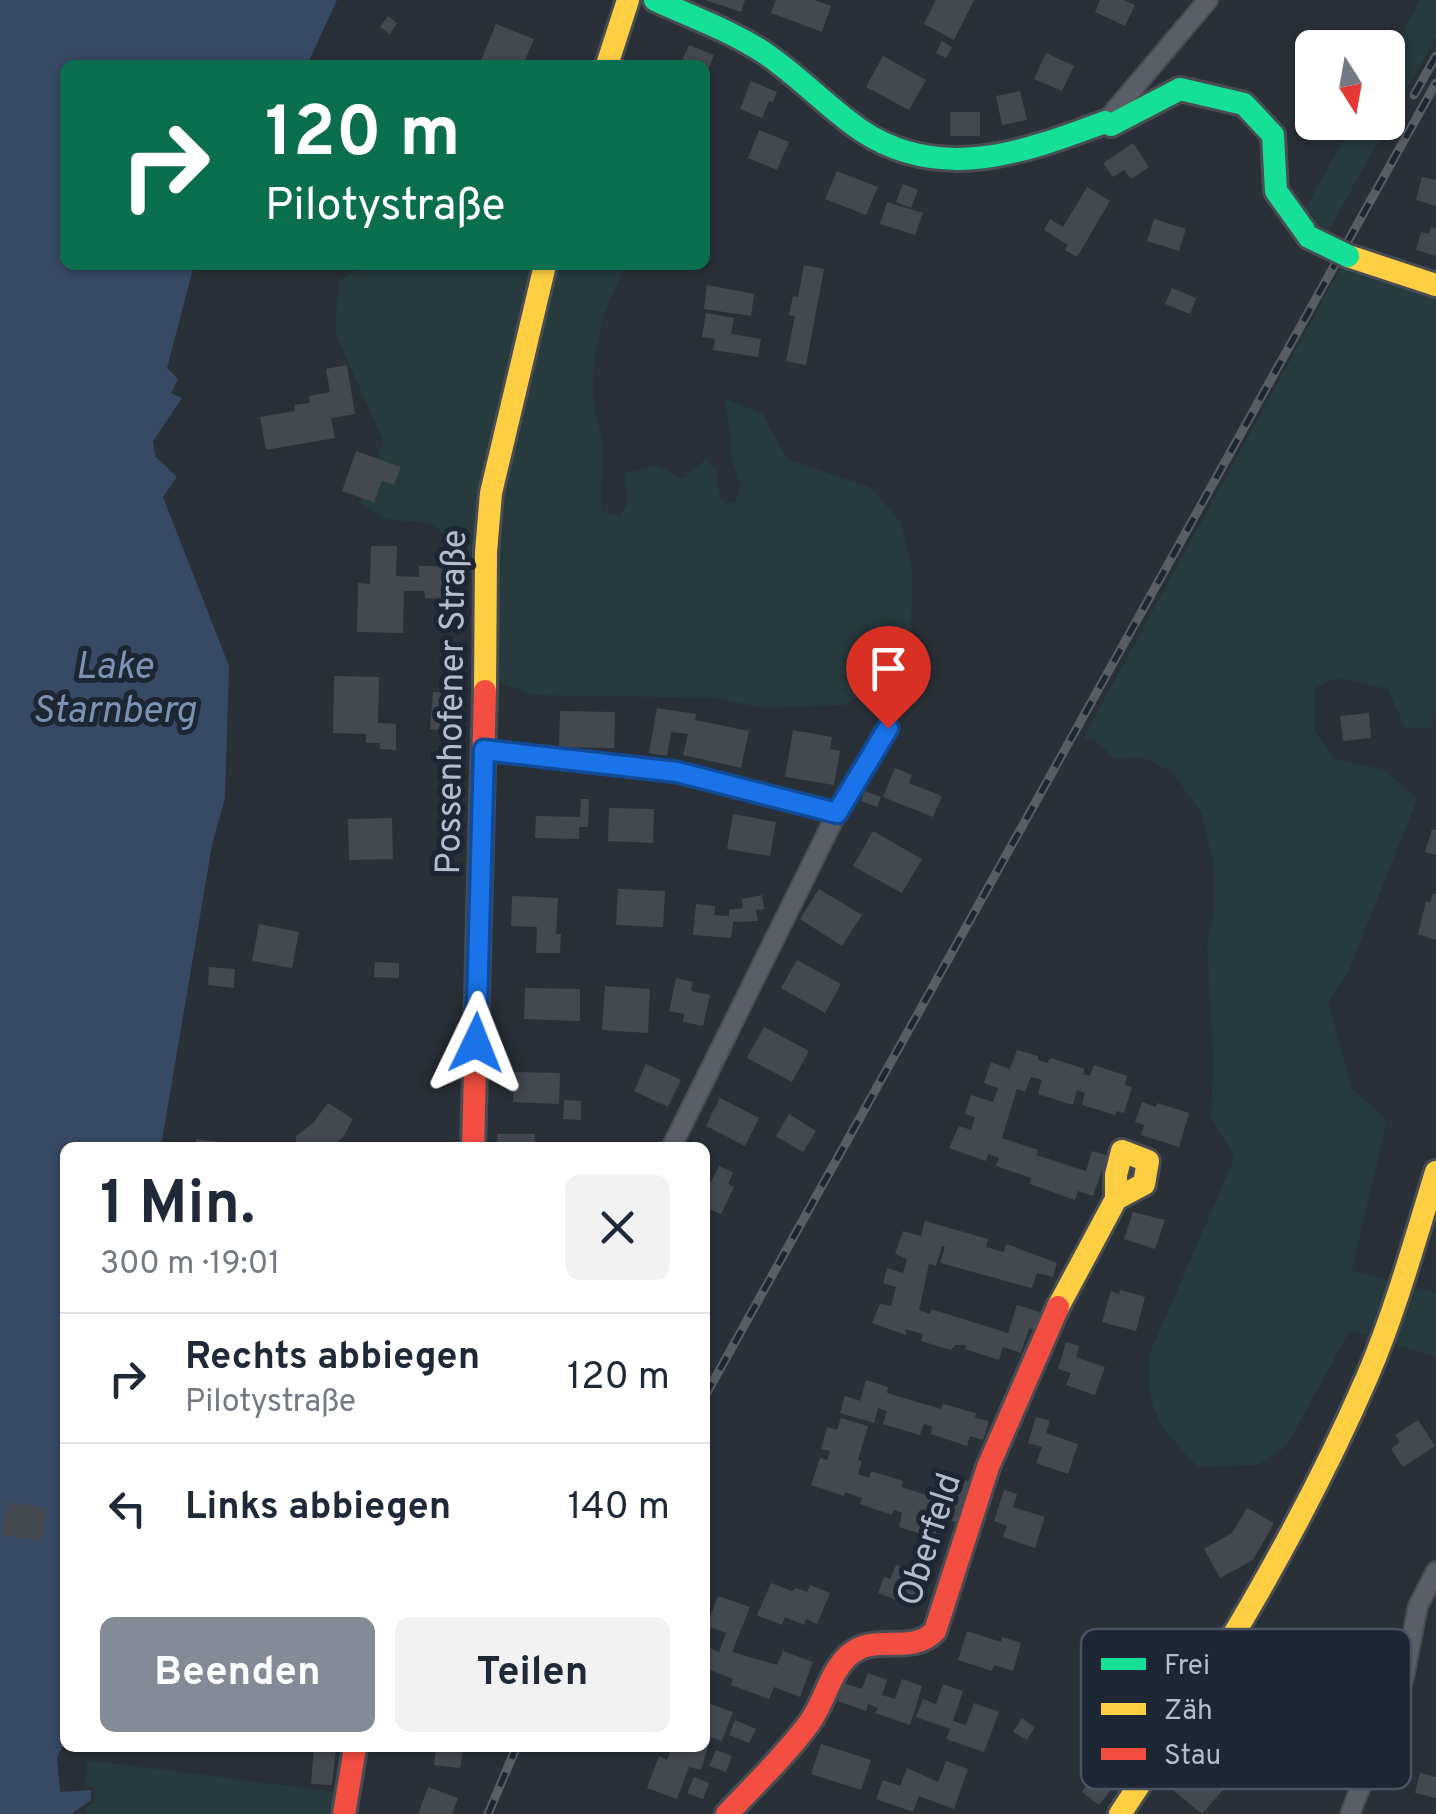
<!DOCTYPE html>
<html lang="de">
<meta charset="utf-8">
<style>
:root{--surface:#fff;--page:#f2f2f3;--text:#1f2937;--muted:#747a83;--line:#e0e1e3;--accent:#848b96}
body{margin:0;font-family:Overpass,sans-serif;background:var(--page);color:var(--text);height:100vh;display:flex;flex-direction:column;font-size:38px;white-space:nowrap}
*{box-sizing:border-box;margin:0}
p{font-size:32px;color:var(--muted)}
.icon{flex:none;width:55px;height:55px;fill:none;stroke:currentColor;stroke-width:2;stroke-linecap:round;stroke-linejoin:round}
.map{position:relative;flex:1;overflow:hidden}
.side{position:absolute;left:60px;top:1142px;width:650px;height:610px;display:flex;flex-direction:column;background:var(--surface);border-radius:15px;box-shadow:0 2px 8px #0004}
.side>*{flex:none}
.top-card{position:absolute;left:60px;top:60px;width:650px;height:210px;border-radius:15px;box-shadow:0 2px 8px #0004;background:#0b6e4f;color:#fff;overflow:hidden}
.needle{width:65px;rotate:169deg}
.tools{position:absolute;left:1295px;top:30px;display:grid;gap:20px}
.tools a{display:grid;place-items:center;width:110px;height:110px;border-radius:15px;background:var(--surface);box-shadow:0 2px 8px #0004;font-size:50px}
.pin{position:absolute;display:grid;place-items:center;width:85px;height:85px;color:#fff;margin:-102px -42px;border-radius:50% 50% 50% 0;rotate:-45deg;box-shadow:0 0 10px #0007}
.pin .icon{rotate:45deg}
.me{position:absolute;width:110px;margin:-55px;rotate:2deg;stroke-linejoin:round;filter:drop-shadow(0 0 8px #0008)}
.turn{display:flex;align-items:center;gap:35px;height:210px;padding:0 40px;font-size:45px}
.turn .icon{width:130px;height:130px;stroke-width:2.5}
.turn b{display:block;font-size:70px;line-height:85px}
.round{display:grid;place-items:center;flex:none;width:105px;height:105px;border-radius:15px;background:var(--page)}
.headline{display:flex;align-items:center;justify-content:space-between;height:170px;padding:0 40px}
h1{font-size:60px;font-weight:700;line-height:75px}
.primary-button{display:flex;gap:20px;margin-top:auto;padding:20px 40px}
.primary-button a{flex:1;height:115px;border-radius:15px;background:var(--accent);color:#fff;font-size:40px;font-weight:700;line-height:115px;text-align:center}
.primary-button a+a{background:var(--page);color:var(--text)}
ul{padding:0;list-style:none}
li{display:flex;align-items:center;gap:30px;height:130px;padding:0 40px;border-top:2px solid var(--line)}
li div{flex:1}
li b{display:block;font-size:38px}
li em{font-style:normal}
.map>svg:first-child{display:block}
.green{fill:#273a3e}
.water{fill:#384963}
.building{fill:#444950}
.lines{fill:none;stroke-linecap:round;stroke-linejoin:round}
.street-casing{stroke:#484c53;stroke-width:22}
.fast-casing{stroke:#484c53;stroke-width:28}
.slow-casing{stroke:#484c53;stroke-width:28}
.jam-casing{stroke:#484c53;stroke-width:28}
.street{stroke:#5a5e66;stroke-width:18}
.fast{stroke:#16e098;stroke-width:22}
.slow{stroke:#ffcf43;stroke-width:22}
.jam{stroke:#f24e42;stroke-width:22}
.rail-casing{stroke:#595d64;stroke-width:9}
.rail{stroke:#1d2633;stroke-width:5;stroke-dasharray:15;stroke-linecap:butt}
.fast-bridge-casing{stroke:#484c53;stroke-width:28;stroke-linecap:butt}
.fast-bridge{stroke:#16e098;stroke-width:22}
.route-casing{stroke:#114b97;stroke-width:25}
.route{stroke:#1a73e8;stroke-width:18}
.labels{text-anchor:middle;stroke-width:10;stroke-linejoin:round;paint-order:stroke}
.street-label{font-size:35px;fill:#b4bcc9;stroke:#1d2633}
.water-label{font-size:38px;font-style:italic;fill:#7c92b1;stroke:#1d2633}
.key{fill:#1d2633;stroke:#4a5360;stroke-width:2.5}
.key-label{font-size:28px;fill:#b4bcc9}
</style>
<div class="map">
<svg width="1436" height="1814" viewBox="0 0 1436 1814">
<rect width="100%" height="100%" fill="#2a3038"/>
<g class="green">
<polygon points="1420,0 1436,0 1436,37 1324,239 1300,218 1353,123 1388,122 1388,60"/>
<path d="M1345,260L1436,291V708L1431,729L1405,728L1388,689L1338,678L1315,688V731L1333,759L1382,769L1418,798L1349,970L1328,1002L1352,1088L1387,1120L1352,1270L1436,1293V1357L1350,1330L1286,1447L1258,1465L1198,1467C1161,1430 1143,1407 1150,1353L1235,1157L1211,1119L1213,1061L1207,942L1214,913V866L1201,812L1172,772L1142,757L1115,759L1093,739L1083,738Z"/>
<path d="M372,265H627C602,306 589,361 595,410C597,422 603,435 603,448C604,470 600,489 602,511L620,517L627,504L625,473L657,465L683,479L706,459L716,469L720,499L727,504L736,501L741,484L730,455V432L724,398L762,413L787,459L870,487L901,522L913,574L909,664L845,705L762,708L716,698L533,695L499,682C491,637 476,551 433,526C423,520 406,522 394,520C382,518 371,509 360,502L383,441L335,332L339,280Z"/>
<polygon points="87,1760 337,1792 334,1814 86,1814 84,1809 95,1802 94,1787 85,1787"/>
</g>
<polygon class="water" points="0,0 337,0 307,65 65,65 65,265 194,265 167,368 178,379 171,393 182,398 153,441 155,456 177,477 163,497 229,666 225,798 212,845 161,1147 65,1148 65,1742 57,1757 60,1792 91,1790 91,1800 72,1814 0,1814"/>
<g class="building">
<polygon points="705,0 745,0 741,12"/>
<polygon points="776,0 814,0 831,6 822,32 771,13"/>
<polygon points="936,0 974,0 954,40 924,24"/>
<polygon points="1100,0 1123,0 1135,5 1125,26 1095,12"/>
<polygon points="388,16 397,23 390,34 380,27"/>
<polygon points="496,24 534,39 523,65 479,65"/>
<polygon points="942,41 952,47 946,58 936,53"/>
<polygon points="689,45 714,55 705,77 705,65 680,65"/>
<polygon points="1046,53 1074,66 1062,91 1034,79"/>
<polygon points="883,56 926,80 909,110 866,87"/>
<polygon points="751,81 777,92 773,102 769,101 762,118 740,109"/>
<polygon points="1020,91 1027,120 1002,125 996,96"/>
<rect x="950" y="112" width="30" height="24"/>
<polygon points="759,130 789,142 777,170 748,158"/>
<polygon points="1133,143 1149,167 1131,179 1124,170 1113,177 1103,163"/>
<polygon points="837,171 878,187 866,215 825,199"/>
<polygon points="1422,177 1436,180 1436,206 1416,200"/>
<polygon points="903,184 918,190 911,208 896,202"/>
<polygon points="1087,187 1110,201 1077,257 1065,250 1068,245 1044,230 1050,219 1063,227"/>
<polygon points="887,202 923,213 915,235 880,224"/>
<polygon points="1154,219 1186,229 1179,251 1147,241"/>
<polygon points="1431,227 1436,229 1436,256 1416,250 1421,232 1429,234"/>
<polygon points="804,265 824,269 806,365 786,361 795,316 789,315 793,296 798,297"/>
<polygon points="707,285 754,294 751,316 704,309"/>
<polygon points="1172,288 1196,298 1190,314 1165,304"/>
<polygon points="706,313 734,318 731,334 761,339 758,357 713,350 715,339 702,337"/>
<polygon points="347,365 355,414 331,418 335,438 266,450 260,417 295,411 294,405 310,403 309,396 330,392 326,369"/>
<polygon points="356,451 401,467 394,485 382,481 374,502 342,491"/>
<polygon points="371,546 397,546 396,576 419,577 419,566 452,566 456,588 451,588 451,599 425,598 424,591 404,591 403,633 357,632 358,583 370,584"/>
<polygon points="334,676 379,677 378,723 396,724 396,750 380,749 380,743 366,743 366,734 333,733"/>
<polygon points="433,692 460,694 457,731 430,729"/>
<polygon points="657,708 696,714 695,720 749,731 741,768 683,755 688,734 671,732 667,756 649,753"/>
<polygon points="560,711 615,712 614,748 559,747"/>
<polygon points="1369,713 1371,738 1343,741 1340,716"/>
<polygon points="793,730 832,737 830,749 840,751 834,785 785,777"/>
<polygon points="895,768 912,775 909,783 942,796 933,817 883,797"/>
<polygon points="865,791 881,797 877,807 861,801"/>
<polygon points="581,799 589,799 588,827 579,827 579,839 535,838 536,816 580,817"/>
<polygon points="609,808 654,809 653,843 608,841"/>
<polygon points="733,814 776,822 770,856 727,849"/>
<polygon points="392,818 393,859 349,860 348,819"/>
<polygon points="1432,829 1436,830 1436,855 1425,852"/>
<polygon points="873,831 922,859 902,893 853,866"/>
<polygon points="618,889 665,891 663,927 616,925"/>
<polygon points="819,889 862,915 842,946 800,919"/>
<polygon points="1433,893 1436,894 1436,940 1418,934 1426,901 1430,903"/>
<polygon points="762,895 764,909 756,910 758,921 733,922 731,938 693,935 696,904 715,906 714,915 729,916 729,910 743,908 742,899"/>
<polygon points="512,896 558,898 556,934 561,934 560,953 536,953 537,927 511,926"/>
<polygon points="259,924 299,932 292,968 252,961"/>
<polygon points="797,960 841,984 825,1013 781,988"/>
<polygon points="375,962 399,963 399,978 374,977"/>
<polygon points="209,967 235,969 234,988 208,985"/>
<polygon points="676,978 693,982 691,991 710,995 703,1026 683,1022 684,1014 669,1011"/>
<polygon points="605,986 650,989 648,1033 602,1030"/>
<polygon points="525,988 580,989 580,1021 524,1019"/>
<polygon points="764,1027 809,1051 792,1082 747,1058"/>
<polygon points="1017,1050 1038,1056 1038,1060 1047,1063 1051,1058 1085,1069 1083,1074 1090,1076 1094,1065 1127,1076 1125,1085 1132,1087 1124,1113 1116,1111 1115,1115 1082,1105 1085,1093 1077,1090 1073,1105 1038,1094 1042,1080 1031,1077 1025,1092 1017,1089 1002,1138 1038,1150 1036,1155 1086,1171 1092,1151 1112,1157 1108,1171 1102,1170 1093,1196 1078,1191 1075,1200 1030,1184 1031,1178 996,1166 999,1158 988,1154 986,1161 949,1148 959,1126 971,1130 975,1117 965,1114 971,1095 993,1102 998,1088 984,1083 991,1062 1010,1069"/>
<polygon points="646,1064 681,1080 668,1107 634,1091"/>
<polygon points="514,1072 560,1073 559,1104 513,1102"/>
<polygon points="720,1098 759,1118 745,1146 706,1126"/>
<polygon points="564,1100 581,1101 581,1120 563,1119"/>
<polygon points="1142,1102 1156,1107 1157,1103 1189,1113 1179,1147 1141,1135 1144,1125 1135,1122"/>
<polygon points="328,1103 353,1119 343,1137 331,1148 296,1148 296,1136 313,1123"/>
<polygon points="789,1114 816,1131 803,1152 776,1136"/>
<rect x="497" y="1134" width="38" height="14"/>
<polygon points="196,1139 220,1142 219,1148 195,1148"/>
<polygon points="719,1166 733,1173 728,1184 734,1187 721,1214 705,1207 705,1179 711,1182"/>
<polygon points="1133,1212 1165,1220 1155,1249 1124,1239"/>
<polygon points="925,1221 988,1239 986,1247 1004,1252 1006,1244 1057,1263 1053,1277 1037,1273 1032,1288 940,1263 945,1247 942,1246 936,1266 929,1264 919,1310 930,1314 931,1309 1008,1333 1017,1305 1040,1312 1034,1330 1029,1328 1021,1353 1003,1347 999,1360 965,1349 966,1345 955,1345 951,1350 921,1341 923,1334 905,1329 906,1335 872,1323 880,1304 891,1306 896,1287 883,1283 887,1268 903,1273 907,1259 895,1254 903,1231 921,1236"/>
<polygon points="1120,1290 1145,1297 1136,1331 1102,1322 1111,1291 1119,1294"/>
<polygon points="1066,1342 1079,1346 1076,1357 1105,1367 1095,1395 1066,1385 1071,1373 1058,1369"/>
<polygon points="866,1380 888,1387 887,1393 941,1409 943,1404 976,1413 975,1418 989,1421 983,1440 970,1436 967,1446 931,1434 932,1426 924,1424 920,1435 883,1424 887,1411 878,1408 874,1423 840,1413 845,1396 860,1401"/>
<polygon points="1036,1417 1050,1421 1046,1433 1078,1444 1068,1474 1036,1463 1042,1447 1028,1443"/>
<polygon points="841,1418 868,1426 858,1460 862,1461 858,1474 869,1478 871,1471 903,1481 901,1487 946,1501 954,1476 976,1484 972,1497 965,1496 957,1522 941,1518 935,1538 899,1527 902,1513 894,1510 892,1515 860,1504 862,1498 845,1492 844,1496 811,1485 820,1458 827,1460 830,1451 821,1449 827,1427 837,1430"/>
<polygon points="1418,1420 1435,1446 1403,1467 1391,1449 1400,1442 1395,1435"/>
<polygon points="1004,1490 1017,1494 1013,1507 1045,1517 1035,1548 1003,1537 1007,1526 994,1521"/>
<polygon points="8,1502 46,1508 41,1541 2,1535"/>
<polygon points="1247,1508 1274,1523 1253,1560 1220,1578 1204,1549 1232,1533"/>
<polygon points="896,1565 929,1578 917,1608 878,1593 884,1577 890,1579"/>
<polygon points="771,1583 792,1591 796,1588 807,1592 810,1585 830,1593 817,1624 806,1619 804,1625 785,1617 782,1625 757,1615"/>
<polygon points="718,1596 750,1607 732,1652 777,1665 783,1651 813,1662 800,1697 774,1687 769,1699 731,1685 733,1679 705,1668 705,1646 719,1652 726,1633 707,1626"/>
<polygon points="967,1631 1001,1642 1002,1637 1021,1643 1013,1671 994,1665 992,1671 958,1660"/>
<polygon points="868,1673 887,1680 882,1695 895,1699 902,1679 922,1686 910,1725 875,1713 878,1708 868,1704 866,1711 838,1701 844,1683 862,1689"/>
<polygon points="943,1684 963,1691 953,1721 966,1725 974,1703 999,1712 984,1752 946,1739 950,1729 916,1717 923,1699 936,1704"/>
<polygon points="705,1702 733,1712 722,1741 711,1737 701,1770 689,1767 677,1799 647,1788 659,1756 667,1760 671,1748 705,1748"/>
<polygon points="1022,1718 1035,1727 1027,1740 1013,1732"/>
<polygon points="735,1720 756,1729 749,1743 729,1735"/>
<polygon points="821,1744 871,1760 861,1790 811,1774"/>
<polygon points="314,1748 336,1748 332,1785 311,1784"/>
<polygon points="436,1748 463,1748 460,1768 434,1765"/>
<polygon points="716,1750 732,1756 726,1772 709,1766"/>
<polygon points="946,1761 968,1769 954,1809 919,1796 913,1812 876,1799 883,1780 900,1786 907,1768 938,1782"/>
<polygon points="1213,1769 1229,1783 1202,1814 1174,1791 1189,1773 1202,1783"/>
<polygon points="1420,1773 1436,1777 1436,1798 1415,1793"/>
<polygon points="694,1777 709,1783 703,1799 687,1793"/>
<polygon points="1092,1778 1110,1791 1099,1805 1082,1792"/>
<polygon points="428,1787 458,1798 452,1814 418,1814"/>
</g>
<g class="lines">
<defs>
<g id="street">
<polyline points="1105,122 1208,0"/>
<polyline points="484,750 677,772 837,813"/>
<polyline points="671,1148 837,813 888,728"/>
<polyline points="1350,1814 1404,1677 1418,1606 1436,1571"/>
</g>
<path id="fast" d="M655,0C692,17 732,31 766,54C800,77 828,108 862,131C941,183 1025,152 1105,122L1111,125L1180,89L1244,104L1273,135L1276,191L1309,237"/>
<g id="slow">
<polyline points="607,65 628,0"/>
<polyline points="1348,256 1436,285"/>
<polyline points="485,691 486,552 491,493 545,265"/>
<polyline points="1058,1307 1116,1199 1116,1175 1122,1151 1148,1161 1144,1184 1116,1199"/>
<path d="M1120,1814C1213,1674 1301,1530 1368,1375C1396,1309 1415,1240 1436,1172"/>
</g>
<g id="jam">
<polyline points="473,1148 485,691"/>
<polyline points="344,1814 355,1748"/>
<path d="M727,1814C755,1784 786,1755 810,1722C825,1701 830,1672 849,1655C875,1632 911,1656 935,1631L988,1467L1058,1307"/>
</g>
</defs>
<use href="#street" class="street-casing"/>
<use href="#fast" class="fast-casing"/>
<use href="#slow" class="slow-casing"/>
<use href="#jam" class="jam-casing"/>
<use href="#street" class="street"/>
<use href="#fast" class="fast"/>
<use href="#slow" class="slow"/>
<use href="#jam" class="jam"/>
<defs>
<g id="rail">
<polyline points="1414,95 1436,56"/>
<polyline points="705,1396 1436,83"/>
<polyline points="488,1814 516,1748"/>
</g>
</defs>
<use href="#rail" class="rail-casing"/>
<use href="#rail" class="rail"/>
<defs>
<polyline id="fast-bridge" points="1309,237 1348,256"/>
</defs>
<use href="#fast-bridge" class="fast-bridge-casing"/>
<use href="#fast-bridge" class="fast-bridge"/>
</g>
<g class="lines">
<defs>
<polyline id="route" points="476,1043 484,750 677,772 837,813 888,728"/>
</defs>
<use href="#route" class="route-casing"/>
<use href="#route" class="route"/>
</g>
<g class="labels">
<g class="street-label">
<text transform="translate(450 702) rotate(-89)" y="12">Possenhofener Straße</text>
<text transform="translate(928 1539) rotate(-72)" y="12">Oberfeld</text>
</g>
<g class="water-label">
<text x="114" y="678">Lake<tspan x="114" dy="44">Starnberg</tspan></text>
</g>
</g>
<rect x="1081" y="1629" width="330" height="160" rx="15" class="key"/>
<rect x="1101" y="1658" width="45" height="12" fill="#16e098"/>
<rect x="1101" y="1703" width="45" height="12" fill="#ffcf43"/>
<rect x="1101" y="1748" width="45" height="12" fill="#f24e42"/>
<g class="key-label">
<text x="1164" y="1674">Frei</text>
<text x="1164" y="1719">Zäh</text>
<text x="1164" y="1764">Stau</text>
</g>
</svg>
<div class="tools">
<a><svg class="needle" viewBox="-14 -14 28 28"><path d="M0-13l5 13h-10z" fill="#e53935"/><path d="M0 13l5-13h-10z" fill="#747a83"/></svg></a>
</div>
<div class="pin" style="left:888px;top:728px;background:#d93025"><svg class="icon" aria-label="arrive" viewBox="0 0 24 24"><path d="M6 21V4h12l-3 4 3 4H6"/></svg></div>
<svg class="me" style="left:476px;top:1043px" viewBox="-20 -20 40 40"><path d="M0-17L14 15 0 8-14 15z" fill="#1a73e8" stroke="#fff" stroke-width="4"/></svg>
<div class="top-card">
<div class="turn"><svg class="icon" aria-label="right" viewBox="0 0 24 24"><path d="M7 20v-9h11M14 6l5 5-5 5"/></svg><div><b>120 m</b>Pilotystraße</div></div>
</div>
<section class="side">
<div class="headline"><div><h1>1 Min.</h1><p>300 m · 19:01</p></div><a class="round"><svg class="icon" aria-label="close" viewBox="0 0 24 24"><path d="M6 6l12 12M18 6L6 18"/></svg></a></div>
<ul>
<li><svg class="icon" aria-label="right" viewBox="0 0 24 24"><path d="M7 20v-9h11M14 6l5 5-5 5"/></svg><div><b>Rechts abbiegen</b><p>Pilotystraße</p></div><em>120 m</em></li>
<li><svg class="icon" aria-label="left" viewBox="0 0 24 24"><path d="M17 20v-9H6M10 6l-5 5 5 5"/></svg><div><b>Links abbiegen</b></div><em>140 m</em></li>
</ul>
<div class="primary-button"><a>Beenden</a><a>Teilen</a></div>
</section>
</div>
